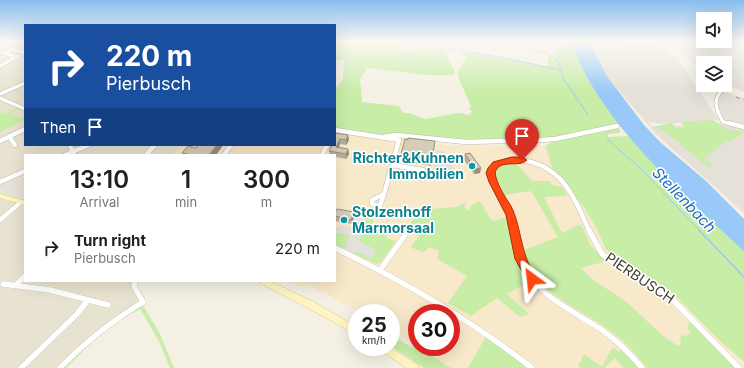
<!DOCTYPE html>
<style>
:root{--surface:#fff;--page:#f6f6f6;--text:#202124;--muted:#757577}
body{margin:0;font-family:Inter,sans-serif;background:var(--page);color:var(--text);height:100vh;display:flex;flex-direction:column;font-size:15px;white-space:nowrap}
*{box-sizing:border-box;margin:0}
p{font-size:13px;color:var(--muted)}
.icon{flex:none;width:22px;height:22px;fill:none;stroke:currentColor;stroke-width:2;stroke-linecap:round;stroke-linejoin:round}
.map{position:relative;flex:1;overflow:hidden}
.drawer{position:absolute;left:24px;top:154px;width:312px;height:128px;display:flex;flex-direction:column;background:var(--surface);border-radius:0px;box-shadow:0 4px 16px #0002}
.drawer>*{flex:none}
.top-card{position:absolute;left:24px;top:24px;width:312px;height:122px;border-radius:0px;box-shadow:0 4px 16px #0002;background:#1a4fa0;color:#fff;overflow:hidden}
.fabs{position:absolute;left:696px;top:12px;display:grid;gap:8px}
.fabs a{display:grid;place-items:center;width:36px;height:36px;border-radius:0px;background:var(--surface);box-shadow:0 4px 16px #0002;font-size:20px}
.speed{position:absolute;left:348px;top:304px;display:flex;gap:8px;font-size:20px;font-weight:700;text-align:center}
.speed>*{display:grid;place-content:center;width:52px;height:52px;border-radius:50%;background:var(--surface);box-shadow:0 4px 16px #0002;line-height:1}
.speed small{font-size:10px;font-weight:400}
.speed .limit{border:6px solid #d22;background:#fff;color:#111}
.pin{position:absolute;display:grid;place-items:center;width:34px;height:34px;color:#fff;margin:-41px -17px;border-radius:50% 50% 50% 0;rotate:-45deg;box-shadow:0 0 4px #0007}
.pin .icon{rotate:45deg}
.me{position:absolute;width:44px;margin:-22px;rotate:330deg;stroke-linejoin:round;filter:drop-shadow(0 0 3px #0008)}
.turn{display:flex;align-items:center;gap:14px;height:84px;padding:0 16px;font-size:18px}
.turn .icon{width:52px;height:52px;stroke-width:2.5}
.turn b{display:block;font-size:28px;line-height:34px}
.then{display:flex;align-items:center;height:38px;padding:0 16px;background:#0003;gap:8px;font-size:15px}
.eta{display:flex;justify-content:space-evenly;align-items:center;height:68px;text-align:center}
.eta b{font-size:24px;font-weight:600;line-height:28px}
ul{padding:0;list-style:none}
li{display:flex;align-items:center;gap:12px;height:52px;padding:0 16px}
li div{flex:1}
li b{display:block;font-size:15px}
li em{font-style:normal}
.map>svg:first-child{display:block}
.residential{fill:#e8e3d0}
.commercial{fill:#f9e9cb}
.industrial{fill:#e5e1d8}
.green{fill:#c8eda7}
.parking{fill:#e4e1dc}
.water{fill:#98c9f8}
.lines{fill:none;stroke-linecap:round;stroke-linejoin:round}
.stream-far1{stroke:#98c9f8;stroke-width:1}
.stream{stroke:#98c9f8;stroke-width:1.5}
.street-far2-casing{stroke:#c0b9a5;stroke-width:4.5}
.street-far1-casing{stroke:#c0b9a5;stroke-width:5.5}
.street-casing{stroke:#c0b9a5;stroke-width:6}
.secondary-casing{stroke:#d9cc8d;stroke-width:1}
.street-far2{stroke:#fff;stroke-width:3.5}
.street-far1{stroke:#fff;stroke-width:4.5}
.street{stroke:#fff;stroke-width:5.5}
.secondary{fill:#fff5c2;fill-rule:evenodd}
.rail{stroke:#949494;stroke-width:1;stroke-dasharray:4 4;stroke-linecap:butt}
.wall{fill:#b8b09d}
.shaded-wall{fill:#969080}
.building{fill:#d6cdb7;stroke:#969080}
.route{fill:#ff470f;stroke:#a62e0a}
.culture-dot{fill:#0f9aa8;stroke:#fff;stroke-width:1.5}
.labels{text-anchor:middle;stroke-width:3;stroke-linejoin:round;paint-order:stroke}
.culture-label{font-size:14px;font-weight:bold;fill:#0d838f;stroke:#fff;text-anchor:end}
.street-label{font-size:14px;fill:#464033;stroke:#fff}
.water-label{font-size:15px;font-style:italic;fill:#206ebe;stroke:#fff}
</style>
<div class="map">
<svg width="744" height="368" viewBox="0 0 744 368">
<rect width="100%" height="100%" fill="#f4f0e3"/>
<polygon class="residential" points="0,41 25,41 25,145 181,145 172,155 25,155 25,281 135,281 143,302 123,314 60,368 0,368"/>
<polygon class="commercial" points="335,130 449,145 546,146 552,168 583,206 597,229 606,250 672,292 744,364 744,368 451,368 418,347 451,347 451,313 417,313 417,346 391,329 391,313 362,313 306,284 303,288 289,281 335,281 335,155 172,155 181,145 335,145"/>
<g class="industrial">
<polygon points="667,41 744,41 744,92 725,84 725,63 703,63 703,71"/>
<polygon points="656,42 678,60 719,120 662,124 648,122 651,126 664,127 721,123 744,129 744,213 657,135 606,75 591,44"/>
<polygon points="722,91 744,98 744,125 723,119 717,105"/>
</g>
<g class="green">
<path d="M335,41H403L399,50L415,52L419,48H442L455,71L453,75H427L367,68L360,79L362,102L399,106L403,113H409L425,119L459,113L470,115L472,111L469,109L471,106L458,77V72L466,57L461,49L465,41H470L472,43L466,46L464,49L467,52L548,67V55L501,41H508L556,55L557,41H571C581,72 599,98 619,124L614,125L613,128L620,129V133L608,134V137L629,136L660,170L744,251V362L717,338L672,292L606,250L597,229L583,206L552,168L546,146L551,142H555L551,140H531L533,145H507L503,142L384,135L335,128V89L343,79L344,59L335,61Z"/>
<polygon points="17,108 20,109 11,113 21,119 25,117 25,120 0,132 0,111 5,114"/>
<polygon points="713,120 726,129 733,131 735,129 744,133 723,144 704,158 713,166 709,168 666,132 653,127 672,123 676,128 685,128 681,122"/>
<path d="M515,162L532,181H550L551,185L562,187L567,196L544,197L562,233L581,224L591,246L607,261L581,268C591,281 607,288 621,298C641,313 656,333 678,346L681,343L680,338L682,335L686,336L691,332L687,328L690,322L735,368H647C637,355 626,343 613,333C587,312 542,296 527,265C525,260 524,255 523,250L558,237L531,191L505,195L494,175L495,168L503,164Z"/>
<path d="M480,201L492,221L508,217C515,244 513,257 531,281L507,294L529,314L520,317L497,298L471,316L448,303L467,276L437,259L439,251L429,247L423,253L411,247L419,236L406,229L420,210L455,207L466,202L464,207L468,211L473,204Z"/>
<polygon points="366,217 374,220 369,231 387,235 386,238 396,241 381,262 377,264 354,254 356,250 376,250 359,242"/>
<polygon points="335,232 350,235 345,250 335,245"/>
<polygon points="140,306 144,307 159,332 174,368 170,368 159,341 140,309 116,322 90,344 66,368 61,368 98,333"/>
<polygon points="393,336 411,347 415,345 451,368 424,368 391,346 391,337"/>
<polygon points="486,336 528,368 468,368"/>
<polygon points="613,347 619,352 623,349 640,368 624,368 615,358 604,368 581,368 578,366 584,354 602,367"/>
</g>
<g class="parking">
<polygon points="436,150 444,151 455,169 433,173"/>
<polygon points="14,178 17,187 25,184 25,196 0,190 1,184"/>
<polygon points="354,217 365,219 359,242 376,250 371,258 356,251 354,254 345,250 350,235 335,232 335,227 340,227 340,225 352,227"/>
</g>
<path class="water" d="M571,41L656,42L591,44L606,75L644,125L660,142L706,181L744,219V251C684,195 597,120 571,41Z"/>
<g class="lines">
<g class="stream-far1">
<polyline points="556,41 561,54 559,57"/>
<polyline points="444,49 459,49 462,55"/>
<polyline points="472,53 500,57 560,70"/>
<polyline points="558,58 555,60 559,63 563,78 588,115"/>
<polyline points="607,139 639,167 700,231"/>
</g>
<polyline class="stream" points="699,230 744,277"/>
<defs>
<g id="street-far2">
<polyline points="16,57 4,53 12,49 25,53"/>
<polyline points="0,66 18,56"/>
<path d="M727,85C712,98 714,106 723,122L733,124"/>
<polyline points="0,94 25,83"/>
<polyline points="0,98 25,109"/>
</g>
<g id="street-far1">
<polyline points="729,123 744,127"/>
<polyline points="335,130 399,140 384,194"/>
<polyline points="9,136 15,145"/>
<polyline points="383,137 396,135 466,142 541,140 555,139 617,126"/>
<polyline points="0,141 25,129"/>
<polyline points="70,145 74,155"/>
<polyline points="65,155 89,145"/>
<polyline points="146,155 155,145"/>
<polyline points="224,155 231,145"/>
<polyline points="322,155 327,145"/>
<polyline points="392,165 423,170 422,172"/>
<polyline points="0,182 25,171"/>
<polygon points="384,194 380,206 372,204 372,200"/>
<polyline points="0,220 21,202"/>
<path d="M515,231L508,209L493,181L491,170C497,162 506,160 516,160C559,161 575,196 589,231"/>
</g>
<g id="street">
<path d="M515,230C517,242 519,255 524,266C538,296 575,312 602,330C617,341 630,353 642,368"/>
<polyline points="589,230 602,254 617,265 651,283 671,298 739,368"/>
<path d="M335,248C405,282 471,320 532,368"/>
<polyline points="380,270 405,235"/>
<polyline points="3,284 50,290 108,305"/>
<polyline points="16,285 25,276"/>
<polyline points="21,368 77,314 88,300"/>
<path d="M60,368C85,342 112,321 143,302L134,286L135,281"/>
</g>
<g id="secondary">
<polygon points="0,194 25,201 25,205 0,198"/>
<polygon points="259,281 270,281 314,302 357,327 357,335 308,308 260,283"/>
<polygon points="379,347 390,347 418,365 419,368 407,368 380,350"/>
</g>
</defs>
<use href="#street-far2" class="street-far2-casing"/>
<use href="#street-far1" class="street-far1-casing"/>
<use href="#street" class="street-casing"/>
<use href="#secondary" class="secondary-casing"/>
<use href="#street-far2" class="street-far2"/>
<use href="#street-far1" class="street-far1"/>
<use href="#street" class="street"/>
<use href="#secondary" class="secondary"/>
<polyline class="rail" points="736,97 744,100"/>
</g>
<g class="wall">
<polygon points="335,133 348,135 349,140 346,145 340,144 339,147 348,149 349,154 346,159 335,157 335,155 330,155 329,151 331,147 330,147 330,145 335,145"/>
<polygon points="435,141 431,166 401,161 401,154"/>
<polygon points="465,154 480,173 474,174 463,159"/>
<polygon points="335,213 354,217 352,224 335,221"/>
</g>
<g class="shaded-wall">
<polygon points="348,135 349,140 346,145 346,140"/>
<polygon points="340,139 340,144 337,152 336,147"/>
<polygon points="217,145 221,145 222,147 216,155 209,155"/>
<polygon points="348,149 349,154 346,159 346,154"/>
<polygon points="336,160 336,165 335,169 335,163"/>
<polygon points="481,168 480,173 474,174 475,169"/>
<polygon points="354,212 354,217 352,224 351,220"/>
</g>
<g class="building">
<polygon points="335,133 348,135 346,140 340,139 336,147 348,149 346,154 329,151 332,145 335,145"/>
<polygon points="408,138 435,141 432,159 401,154 405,139 408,140"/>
<polygon points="199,145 217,145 209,155 191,155 182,153 188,146 196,148"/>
<polygon points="470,153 481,168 475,169 465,154"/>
<polygon points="337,209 354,212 351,220 335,216 335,213"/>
</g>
<linearGradient id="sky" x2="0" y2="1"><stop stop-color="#88bcee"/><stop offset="0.45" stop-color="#faf8f2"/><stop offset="1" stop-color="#faf8f2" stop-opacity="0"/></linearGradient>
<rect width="744" height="92" fill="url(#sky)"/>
<path class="route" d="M512,157H522L527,160C520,168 502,159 496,170C492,177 507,200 511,206C519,222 520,240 526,257C528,265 534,271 537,279L536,282L532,284L528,282L515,259L506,215L489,182L486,173L488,168L493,162Z"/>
<g class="culture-dot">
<circle cx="472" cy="166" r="4"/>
<circle cx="344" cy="220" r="4"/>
</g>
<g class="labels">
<g class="culture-label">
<text x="464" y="163">Richter&amp;Kuhnen<tspan x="464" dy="16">Immobilien</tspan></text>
<text x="352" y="217" text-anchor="start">Stolzenhoff<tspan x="352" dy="16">Marmorsaal</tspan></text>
</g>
<g class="street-label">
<text transform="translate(640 278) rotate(34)" y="5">PIERBUSCH</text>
</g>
<g class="water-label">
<text transform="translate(684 200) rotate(46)" y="5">Stellenbach</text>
</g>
</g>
</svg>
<div class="fabs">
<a><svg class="icon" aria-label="sound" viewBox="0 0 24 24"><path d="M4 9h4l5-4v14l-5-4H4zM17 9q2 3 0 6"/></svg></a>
<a><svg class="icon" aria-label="layers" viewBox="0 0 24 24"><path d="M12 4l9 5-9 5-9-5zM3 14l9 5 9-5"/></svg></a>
</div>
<div class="speed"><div>25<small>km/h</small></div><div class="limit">30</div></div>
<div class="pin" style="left:522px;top:160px;background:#d93025"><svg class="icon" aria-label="arrive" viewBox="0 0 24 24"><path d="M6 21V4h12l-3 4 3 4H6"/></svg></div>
<svg class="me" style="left:532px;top:279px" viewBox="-20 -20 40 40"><path d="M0-17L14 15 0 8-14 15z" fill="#ff470f" stroke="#fff" stroke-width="4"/></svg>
<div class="top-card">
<div class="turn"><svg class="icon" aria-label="right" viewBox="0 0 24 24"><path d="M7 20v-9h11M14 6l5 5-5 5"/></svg><div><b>220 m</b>Pierbusch</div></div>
<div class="then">Then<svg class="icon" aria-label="arrive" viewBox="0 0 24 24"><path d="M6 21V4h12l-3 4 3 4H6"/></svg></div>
</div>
<section class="drawer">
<div class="eta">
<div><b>13:10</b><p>Arrival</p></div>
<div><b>1</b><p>min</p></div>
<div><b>300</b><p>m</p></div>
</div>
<ul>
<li><svg class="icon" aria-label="right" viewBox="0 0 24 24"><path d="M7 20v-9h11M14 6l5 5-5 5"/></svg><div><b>Turn right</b><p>Pierbusch</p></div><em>220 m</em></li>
</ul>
</section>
</div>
